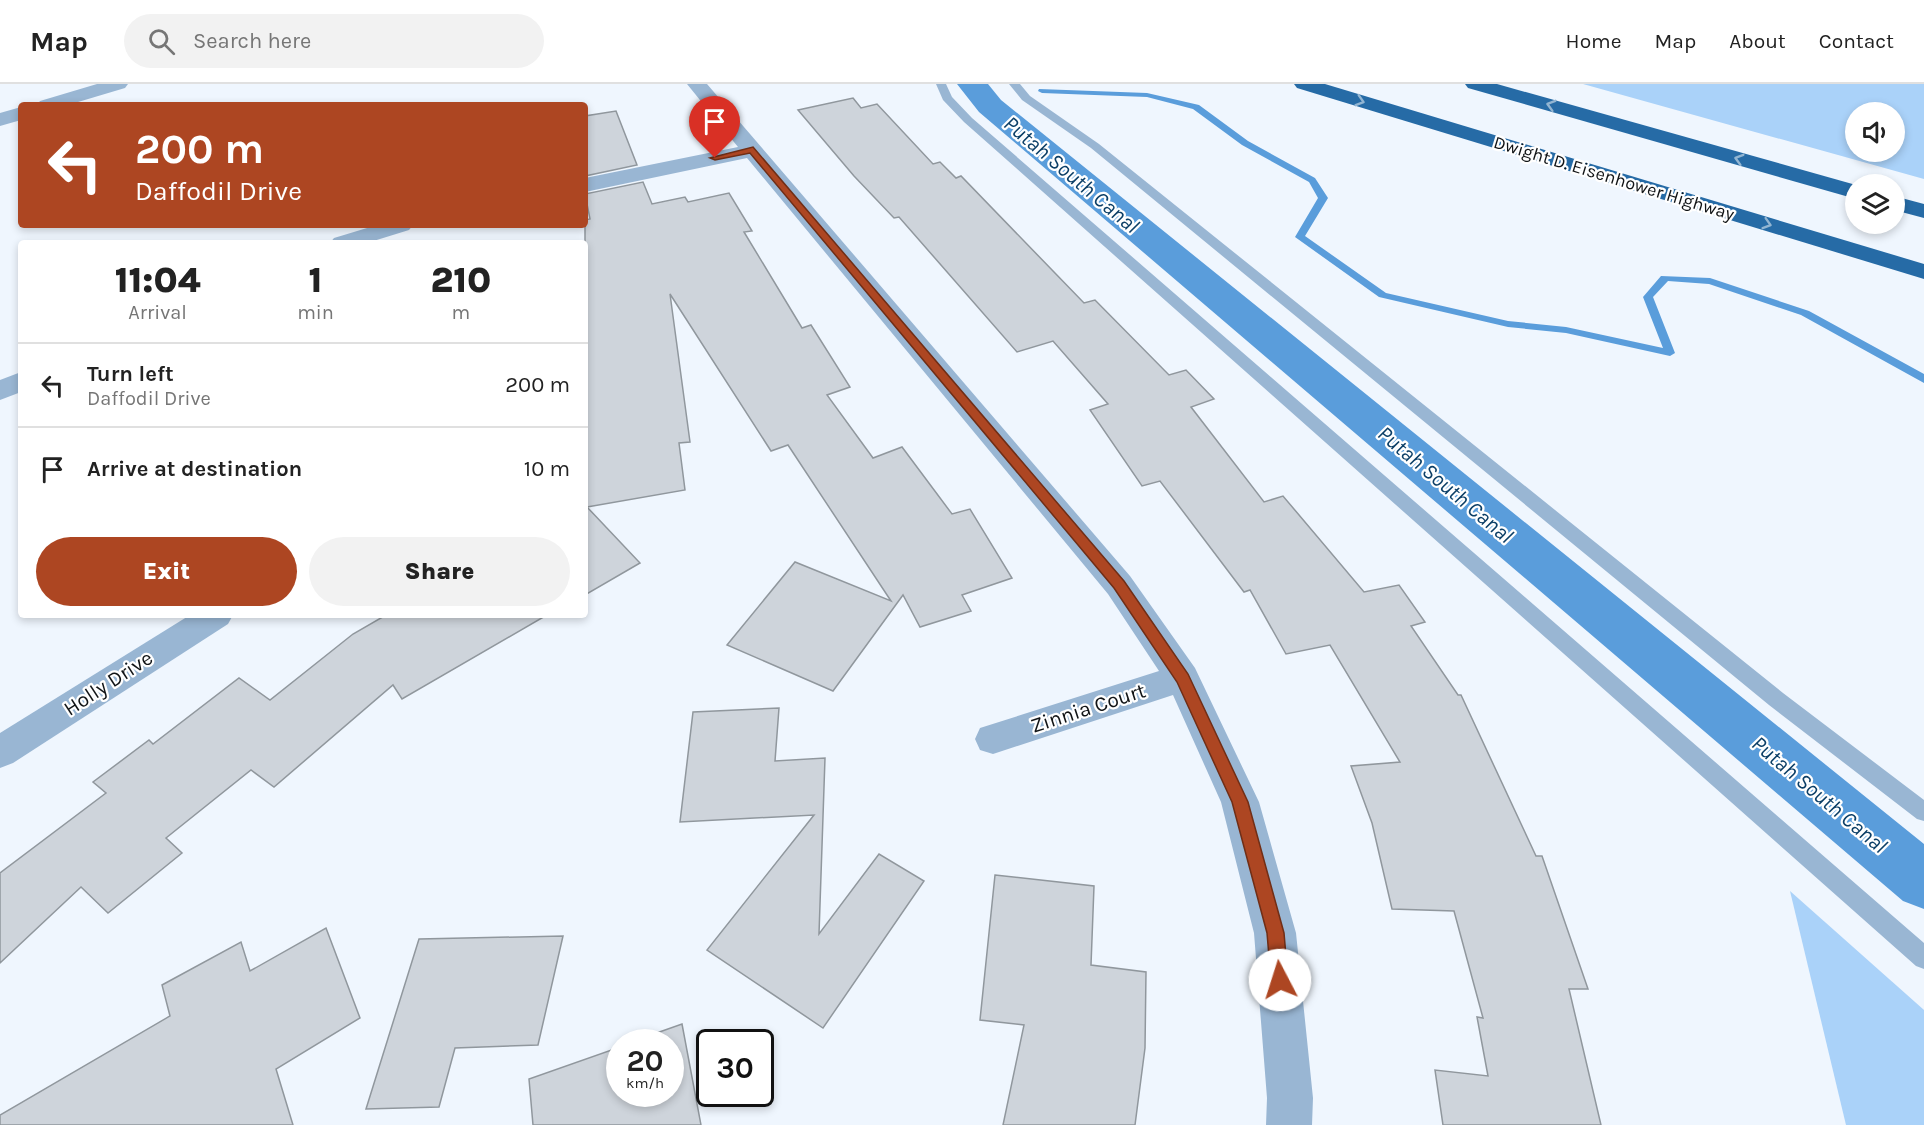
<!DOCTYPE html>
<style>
:root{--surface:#fff;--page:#f2f2f2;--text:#222;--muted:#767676;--line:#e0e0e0;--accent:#ad4622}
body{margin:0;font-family:Karla,sans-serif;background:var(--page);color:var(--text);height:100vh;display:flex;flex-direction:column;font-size:22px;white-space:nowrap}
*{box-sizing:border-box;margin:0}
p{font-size:20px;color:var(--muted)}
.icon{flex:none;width:33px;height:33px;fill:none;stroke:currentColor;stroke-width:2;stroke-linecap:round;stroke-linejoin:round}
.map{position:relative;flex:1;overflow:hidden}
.sheet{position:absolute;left:18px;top:156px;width:570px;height:378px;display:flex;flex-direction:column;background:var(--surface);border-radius:6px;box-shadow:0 3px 9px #0003}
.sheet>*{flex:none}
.top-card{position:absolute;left:18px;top:18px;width:570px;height:126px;border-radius:6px;box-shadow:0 3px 9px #0003;background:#ad4622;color:#fff;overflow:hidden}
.fabs{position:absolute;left:1845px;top:18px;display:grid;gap:12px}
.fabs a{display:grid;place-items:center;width:60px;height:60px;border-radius:50%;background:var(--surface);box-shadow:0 3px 9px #0003;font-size:30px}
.speed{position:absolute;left:606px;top:945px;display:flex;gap:12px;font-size:30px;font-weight:700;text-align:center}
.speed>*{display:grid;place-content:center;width:78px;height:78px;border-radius:50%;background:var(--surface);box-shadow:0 3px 9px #0003;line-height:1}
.speed small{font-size:15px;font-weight:400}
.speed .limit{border:3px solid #111;border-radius:9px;background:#fff;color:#111}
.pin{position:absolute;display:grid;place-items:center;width:51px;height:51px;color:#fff;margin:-62px -26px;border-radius:50% 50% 50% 0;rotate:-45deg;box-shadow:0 0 6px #0007}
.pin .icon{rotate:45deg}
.me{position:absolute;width:66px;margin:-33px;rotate:355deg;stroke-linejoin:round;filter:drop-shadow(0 0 4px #0008)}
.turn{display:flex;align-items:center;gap:21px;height:126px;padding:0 18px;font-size:27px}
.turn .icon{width:78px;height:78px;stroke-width:2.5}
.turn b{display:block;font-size:42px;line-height:51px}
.eta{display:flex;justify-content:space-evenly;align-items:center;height:102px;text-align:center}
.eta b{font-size:36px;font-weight:800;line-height:42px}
.primary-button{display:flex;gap:12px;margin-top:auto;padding:12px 18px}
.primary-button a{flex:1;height:69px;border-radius:36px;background:var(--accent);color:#fff;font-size:24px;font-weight:800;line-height:69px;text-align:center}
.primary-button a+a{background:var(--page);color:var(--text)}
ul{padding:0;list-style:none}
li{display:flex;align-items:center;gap:18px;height:84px;padding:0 18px;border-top:2px solid var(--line)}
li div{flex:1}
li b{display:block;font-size:22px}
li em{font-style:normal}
header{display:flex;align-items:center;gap:36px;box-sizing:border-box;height:84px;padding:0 30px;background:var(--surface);border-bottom:2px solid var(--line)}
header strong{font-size:28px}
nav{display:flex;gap:33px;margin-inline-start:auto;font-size:21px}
.search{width:420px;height:54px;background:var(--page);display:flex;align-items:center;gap:15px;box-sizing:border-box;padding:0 21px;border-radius:33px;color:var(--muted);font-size:22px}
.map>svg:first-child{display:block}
.green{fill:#aad2f9;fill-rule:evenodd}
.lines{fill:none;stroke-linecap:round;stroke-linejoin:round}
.stream{fill:#5a9ddb;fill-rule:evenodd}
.canal{fill:#5a9ddb;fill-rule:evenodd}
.building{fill:#ced4db;stroke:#90979d;stroke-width:1.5}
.service{fill:#99b6d3;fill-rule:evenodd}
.minor{fill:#99b6d3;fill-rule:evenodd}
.motorway{fill:#266ba6;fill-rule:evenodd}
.oneway{stroke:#92b5d2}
.route{fill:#ad4622;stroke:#702e16;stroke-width:1.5}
.labels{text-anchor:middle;stroke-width:4.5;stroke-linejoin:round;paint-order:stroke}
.far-street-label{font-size:18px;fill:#111416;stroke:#fff}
.street-label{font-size:21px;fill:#111416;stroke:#fff}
.water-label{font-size:22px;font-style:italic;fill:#0c3f67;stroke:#fff}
</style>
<header>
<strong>Map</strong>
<div class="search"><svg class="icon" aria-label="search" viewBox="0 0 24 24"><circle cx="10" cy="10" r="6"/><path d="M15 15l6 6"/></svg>Search here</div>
<nav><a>Home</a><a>Map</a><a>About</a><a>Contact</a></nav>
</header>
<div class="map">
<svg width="1924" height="1041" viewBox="0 0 1924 1041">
<rect width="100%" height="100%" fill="#eff6fe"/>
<g class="green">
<path d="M1583,0H1924V95ZM1856,28H1894V68H1856Z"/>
<polygon points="1790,807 1924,926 1924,1041 1846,1041"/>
</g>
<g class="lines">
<polygon class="stream" points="1039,5 1147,9 1199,21 1248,57 1315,94 1328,114 1305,152 1386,209 1508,237 1566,243 1663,264 1643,213 1661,192 1710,194 1809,227 1924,290 1924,299 1801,231 1709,200 1668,197 1653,213 1675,269 1670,272 1566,249 1508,243 1379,213 1295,153 1318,114 1309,98 1242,61 1193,25 1147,13 1042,9 1038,7"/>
<polygon class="canal" points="957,0 988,0 1001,16 1924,760 1924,825 1903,817 979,28"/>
</g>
<g class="building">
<polygon points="853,14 861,24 877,20 933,80 940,78 956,94 961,92 1084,219 1095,216 1169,291 1186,286 1214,315 1191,323 1264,418 1283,412 1364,508 1399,501 1425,538 1411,542 1458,611 1461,611 1536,772 1542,772 1588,905 1569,905 1601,1041 1443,1041 1435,986 1488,992 1477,933 1483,934 1454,827 1392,825 1372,739 1351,682 1400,678 1330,561 1286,570 1250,506 1244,508 1160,397 1142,402 1090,326 1108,320 1053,257 1017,268 899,133 894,134 854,92 798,26"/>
<polygon points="616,27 637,81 585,92 585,32"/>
<polygon points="643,98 652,120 685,113 688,118 729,109 752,147 744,148 802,244 811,241 850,303 827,311 873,374 902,363 952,430 970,425 1012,494 962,511 971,527 920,543 903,511 833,607 727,561 795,478 891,517 788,361 771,367 670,210 690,358 679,359 685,406 587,423 640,479 585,511 585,136 590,135 585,110"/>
<polygon points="386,531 547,531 402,615 393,601 274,703 251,686 166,754 182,769 108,829 81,803 0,879 0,789 106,709 93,698 149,656 153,660 239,594 270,616 353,550"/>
<polygon points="779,624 775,677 825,674 819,850 879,770 924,797 823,944 707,866 814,731 680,738 693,628"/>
<polygon points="995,791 1094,802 1091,881 1146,888 1145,964 1135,1041 1003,1041 1024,941 980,936"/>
<polygon points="326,844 360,934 276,985 293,1041 0,1041 0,1031 170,932 162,901 241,858 250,887"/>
<polygon points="563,852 538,961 455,964 439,1023 366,1025 419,855"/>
<polygon points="682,940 701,1041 533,1041 529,995 620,963 620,1010 670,1010 670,958 631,958"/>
</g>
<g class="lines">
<g class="service">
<polygon points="936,0 946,0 952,13 972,34 1924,859 1924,885 1916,882 964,38 943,16"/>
<polygon points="1009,0 1020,0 1030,12 1099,60 1783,609 1924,716 1924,737 1917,735 1769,621 1091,64 1022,16"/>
</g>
<g class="minor">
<polygon points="97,0 128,0 125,4 68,21 37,21 40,17"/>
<polygon points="687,0 707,0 1130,492 1195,584 1259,718 1296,849 1313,1014 1312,1041 1266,1041 1267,1014 1254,849 1221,718 1173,611 993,670 980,666 975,655 980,644 1159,587 1108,510 747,74 585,108 585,94 738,63"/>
<polygon points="21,23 21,36 0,42 0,29"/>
<polygon points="377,141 413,141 409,146 367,159 330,159 334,154"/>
<polygon points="21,288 21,308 0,316 0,296"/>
<polygon points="190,531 233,531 228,540 13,679 0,684 0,649"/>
</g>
<g class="motorway">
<polygon points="1294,0 1325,0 1924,180 1924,195 1297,4"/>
<polygon points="1465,0 1497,0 1856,101 1856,115 1468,4"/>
<polygon points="1894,112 1924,120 1924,134 1894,126"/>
</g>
</g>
<defs><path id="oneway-chevron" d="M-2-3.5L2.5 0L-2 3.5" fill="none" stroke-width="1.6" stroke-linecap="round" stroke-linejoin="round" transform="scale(1.5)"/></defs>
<g class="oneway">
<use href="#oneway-chevron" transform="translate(1360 17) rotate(17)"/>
<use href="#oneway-chevron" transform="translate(1551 21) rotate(-164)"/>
<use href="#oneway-chevron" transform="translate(1739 75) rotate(-164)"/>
<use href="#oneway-chevron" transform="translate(1767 140) rotate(17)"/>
</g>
<polygon class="route" points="753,63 1124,497 1188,590 1248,718 1284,849 1288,896 1286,902 1280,905 1273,902 1271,896 1267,849 1232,718 1177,598 1114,504 750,69 715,76 710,74"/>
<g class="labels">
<g class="far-street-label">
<text transform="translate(1614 94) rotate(17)" y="6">Dwight D. Eisenhower Highway</text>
</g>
<g class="street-label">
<text transform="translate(108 599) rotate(-33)" y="7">Holly Drive</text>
<text transform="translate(1088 624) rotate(-18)" y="7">Zinnia Court</text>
</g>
<g class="water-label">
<text transform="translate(1072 90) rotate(40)" y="8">Putah South Canal</text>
<text transform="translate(1446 400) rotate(40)" y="8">Putah South Canal</text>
<text transform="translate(1820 710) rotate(40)" y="8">Putah South Canal</text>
</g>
</g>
</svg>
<div class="fabs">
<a><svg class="icon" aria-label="sound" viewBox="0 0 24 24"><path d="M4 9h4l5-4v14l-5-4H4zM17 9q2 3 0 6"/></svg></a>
<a><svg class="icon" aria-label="layers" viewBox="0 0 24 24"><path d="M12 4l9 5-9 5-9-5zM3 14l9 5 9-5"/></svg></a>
</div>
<div class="speed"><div>20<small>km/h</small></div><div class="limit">30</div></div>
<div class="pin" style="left:715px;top:74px;background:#d93025"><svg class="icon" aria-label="arrive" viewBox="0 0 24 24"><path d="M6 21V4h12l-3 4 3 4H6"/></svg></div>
<svg class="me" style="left:1280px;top:896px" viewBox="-20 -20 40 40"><circle r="19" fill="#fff"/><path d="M0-13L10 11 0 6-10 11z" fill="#ad4622"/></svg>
<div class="top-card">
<div class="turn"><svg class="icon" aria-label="left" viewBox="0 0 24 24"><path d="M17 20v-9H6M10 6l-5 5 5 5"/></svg><div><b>200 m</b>Daffodil Drive</div></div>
</div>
<section class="sheet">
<div class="eta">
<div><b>11:04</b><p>Arrival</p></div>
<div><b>1</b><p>min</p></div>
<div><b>210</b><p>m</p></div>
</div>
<ul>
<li><svg class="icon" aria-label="left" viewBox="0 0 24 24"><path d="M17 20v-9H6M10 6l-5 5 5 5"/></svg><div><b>Turn left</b><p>Daffodil Drive</p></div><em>200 m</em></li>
<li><svg class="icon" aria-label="arrive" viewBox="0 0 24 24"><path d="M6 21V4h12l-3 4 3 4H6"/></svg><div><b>Arrive at destination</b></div><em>10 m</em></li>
</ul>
<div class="primary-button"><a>Exit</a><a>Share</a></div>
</section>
</div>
